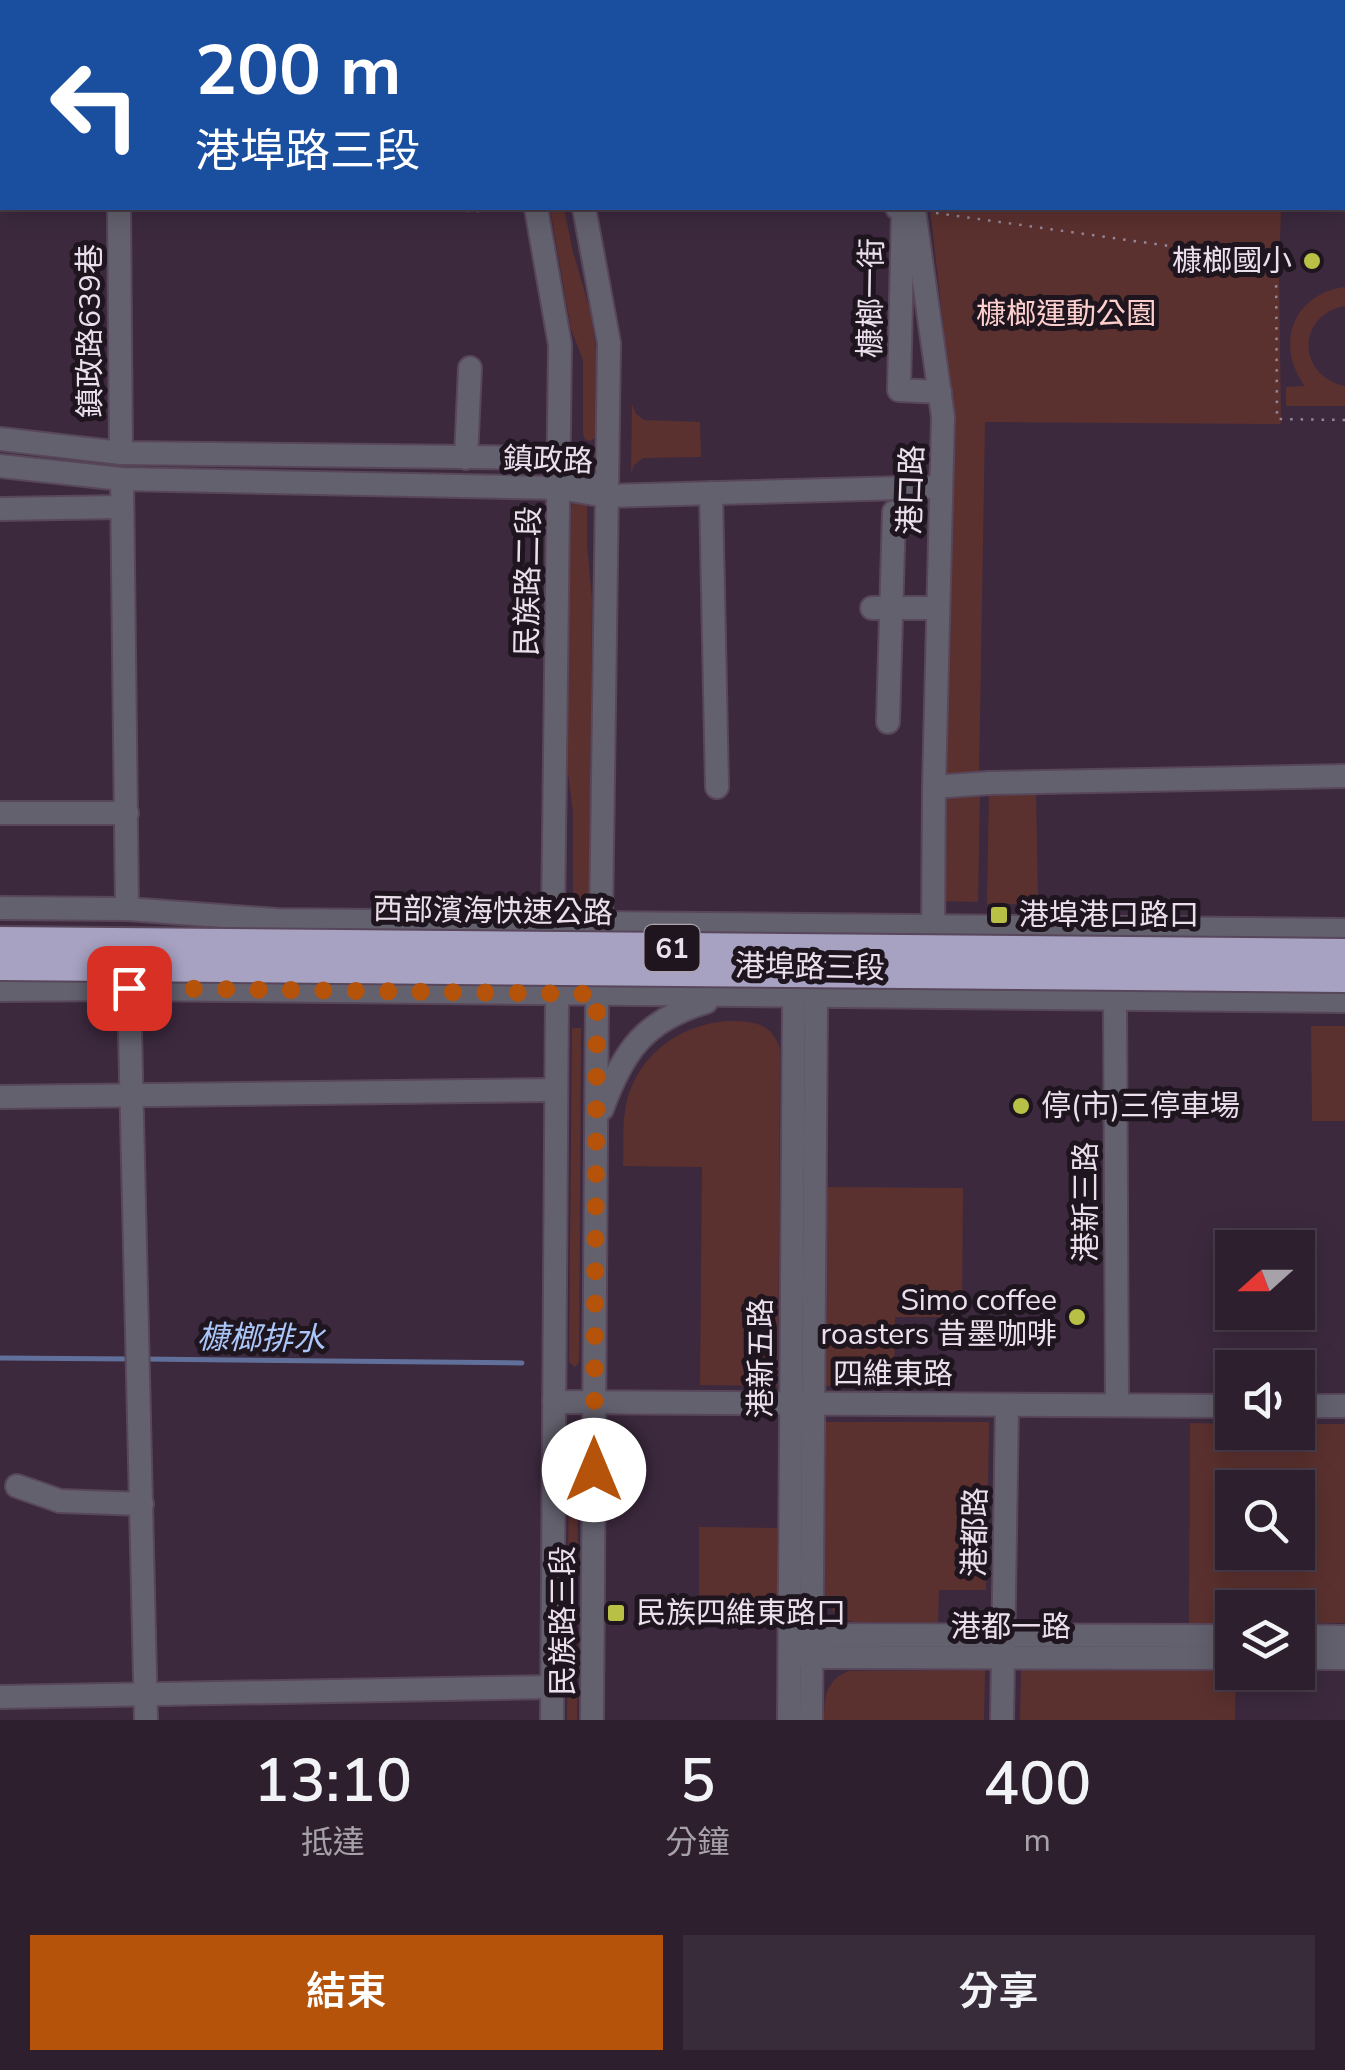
<!DOCTYPE html>
<html lang="zh-TW">
<meta charset="utf-8">
<style>
:root{--surface:#2d1f2e;--page:#392c3a;--text:#f1f3f6;--muted:#a7a2aa;--line:#483d4a;--accent:#b45309}
body{margin:0;font-family:"Nunito Sans","Noto Sans TC",sans-serif;background:var(--page);color:var(--text);height:100vh;display:flex;flex-direction:column;font-size:38px;white-space:nowrap}
*{box-sizing:border-box;margin:0}
p{font-size:32px;color:var(--muted)}
.icon{flex:none;width:55px;height:55px;fill:none;stroke:currentColor;stroke-width:2;stroke-linecap:round;stroke-linejoin:round}
.map{position:relative;height:1720px;overflow:hidden}
.details{display:flex;flex-direction:column;background:var(--surface);flex:1}
.details>*{flex:none}
.top-card{position:absolute;left:0px;top:0px;width:1345px;height:210px;box-shadow:0 5px 25px #0003,0 0 0 2px var(--line);background:#1a4fa0;color:#fff;overflow:hidden}
.needle{width:65px;rotate:249deg}
.tools{position:absolute;left:1215px;top:1230px;display:grid;gap:20px}
.tools a{display:grid;place-items:center;width:100px;height:100px;border-radius:0px;background:var(--surface);box-shadow:0 5px 25px #0003,0 0 0 2px var(--line);font-size:50px}
.pin{position:absolute;display:grid;place-items:center;width:85px;height:85px;color:#fff;margin:-42px;border-radius:20px;box-shadow:0 5px 15px #0006}
.me{position:absolute;width:110px;margin:-55px;rotate:0deg;stroke-linejoin:round;filter:drop-shadow(0 0 8px #0008)}
.turn{display:flex;align-items:center;gap:35px;height:210px;padding:0 30px;font-size:45px}
.turn .icon{width:130px;height:130px;stroke-width:2.5}
.turn b{display:block;font-size:70px;line-height:85px}
.eta{display:flex;justify-content:space-evenly;align-items:center;height:170px;text-align:center}
.eta b{font-size:60px;font-weight:600;line-height:70px}
.action{display:flex;gap:20px;margin-top:auto;padding:20px 30px}
.action a{flex:1;height:115px;border-radius:0px;background:var(--accent);color:#fff;font-size:40px;font-weight:600;line-height:115px;text-align:center}
.action a+a{background:var(--page);color:var(--text)}
.map>svg:first-child{display:block}
.green{fill:#5b312f;fill-rule:evenodd}
.lines{fill:none;stroke-linecap:round;stroke-linejoin:round}
.stream{stroke:#61709a;stroke-width:5}
.minor-casing{stroke:#58465a;stroke-width:26}
.path{stroke:#968798;stroke-width:2.5;stroke-dasharray:2.5 8;stroke-linecap:butt}
.minor{stroke:#63616e;stroke-width:22}
.highway-bridge-casing{stroke:#58465a;stroke-width:34;stroke-linecap:butt}
.highway-bridge{stroke:#a7a2c2;stroke-width:30}
.route{stroke:#b45309;stroke-width:18;stroke-dasharray:0 32.4}
.poi-dot{fill:#b8c146;stroke:#1e151f;stroke-width:4}
.labels{text-anchor:middle;stroke-width:10;stroke-linejoin:round;paint-order:stroke}
.shield{fill:#1e151f;stroke:#aea2af;stroke-width:2.5}
.shield-label{font-size:28px;font-weight:bold;fill:#ebdfed}
.poi-label{font-size:30px;fill:#ebdfed;stroke:#1e151f;text-anchor:start}
.street-label{font-size:30px;fill:#ebdfed;stroke:#1e151f}
.park-label{font-size:30px;fill:#fccfcc;stroke:#1e151f}
.water-label{font-size:32px;font-style:italic;fill:#aac5f7;stroke:#1e151f}
</style>
<div class="map">
<svg width="1345" height="1720" viewBox="0 0 1345 1720">
<rect width="100%" height="100%" fill="#3c293e"/>
<g class="green">
<polygon points="550,208 564,208 573,252 590,310 597,356 597,433 595,438 590,441 585,439 583,433 583,360 571,329"/>
<polygon points="930,208 1281,208 1279,275 1281,424 985,422 979,777 939,780 954,420"/>
<path d="M1345,287V306C1296,315 1297,376 1345,386V406H1286V387L1305,386C1275,345 1292,294 1345,287Z"/>
<polygon points="632,404 636,414 644,420 700,422 701,457 643,458 634,465 631,474"/>
<polygon points="579,499 585,501 587,507 587,545 592,600 589,904 586,912 580,913 575,911 573,905 573,812 565,749 571,507 573,502"/>
<polygon points="1036,789 1038,904 987,904 989,790"/>
<polygon points="980,791 978,902 939,901 939,793"/>
<path d="M729,1021C754,1021 772,1023 780,1049L778,1386L700,1385L702,1167L623,1166C624,1148 622,1129 625,1111C633,1059 677,1024 729,1021Z"/>
<polygon points="1311,1026 1345,1026 1345,1121 1312,1121"/>
<polygon points="572,1028 581,1028 579,1362 575,1367 569,1362"/>
<polygon points="827,1187 963,1188 962,1317 895,1317 894,1386 826,1386"/>
<path d="M826,1422H989L986,1590H939L938,1623L853,1622C836,1618 827,1607 824,1590Z"/>
<path d="M1190,1423L1232,1424V1432H1298V1424H1345V1623H1298V1608H1232V1623H1189ZM1232,1488H1298V1552H1232Z"/>
<polygon points="573,1440 578,1445 577,1720 567,1720 569,1445"/>
<polygon points="699,1527 777,1528 777,1613 699,1612"/>
<path d="M985,1670L984,1720H824C824,1696 826,1680 849,1671Z"/>
<polygon points="1021,1670 1232,1671 1236,1673 1235,1720 1020,1720"/>
</g>
<g class="lines">
<g class="stream">
<polyline points="0,1358 132,1359"/>
<polyline points="143,1359 522,1363"/>
</g>
<defs>
<g id="minor">
<polyline points="126,0 126,2"/>
<polyline points="499,0 500,2"/>
<polyline points="548,0 548,2"/>
<polyline points="657,0 657,2"/>
<polyline points="748,0 748,2"/>
<polyline points="891,0 891,2"/>
<polyline points="188,2 188,0"/>
<polyline points="797,2 817,0"/>
<polyline points="1089,2 1089,0"/>
<polyline points="1328,2 1329,0"/>
<polyline points="0,34 2,34"/>
<polyline points="1342,102 1345,102"/>
<polyline points="119,208 121,453"/>
<polyline points="536,208 560,345 553,922 557,994 552,1720"/>
<polyline points="584,208 609,343 601,923 597,995 592,1720"/>
<polyline points="897,208 914,210 943,417 934,787 933,942"/>
<polyline points="903,211 899,390 940,392"/>
<polyline points="0,439 121,453 559,458 603,494"/>
<polyline points="466,458 470,368"/>
<polyline points="0,466 122,479 559,488 606,496 940,487"/>
<polyline points="122,479 127,909"/>
<polyline points="711,493 717,787"/>
<polyline points="0,509 122,507"/>
<polyline points="872,608 937,608"/>
<polyline points="888,722 894,512"/>
<polyline points="934,787 989,783 1345,776"/>
<polyline points="0,813 127,813"/>
<polyline points="0,908 127,909 276,920 1345,930"/>
<polyline points="129,989 146,1720"/>
<polyline points="0,990 129,989 1345,1001"/>
<polyline points="1115,999 1117,1405"/>
<polyline points="0,1097 556,1090"/>
<path d="M602,1109C623,1051 645,1020 706,1002"/>
<polyline points="554,1402 1232,1406"/>
<polyline points="1298,1406 1345,1406"/>
<polyline points="17,1486 60,1501 142,1504"/>
<polyline points="796,1635 1232,1636"/>
<polyline points="1298,1636 1345,1637"/>
<polyline points="798,1657 1232,1658"/>
<polyline points="1298,1658 1345,1658"/>
<polyline points="0,1697 552,1687"/>
<polyline points="789,1720 794,996"/>
<polyline points="811,1720 816,997"/>
<polyline points="1002,1720 1007,1405"/>
</g>
</defs>
<use href="#minor" class="minor-casing"/>
<g class="path">
<polyline points="383,208 385,210 480,211 501,208"/>
<polyline points="936,213 1276,261 1277,419 1345,420"/>
</g>
<use href="#minor" class="minor"/>
<defs>
<g id="highway-bridge">
<polyline points="0,942 1345,954"/>
<polyline points="0,965 1345,977"/>
</g>
</defs>
<use href="#highway-bridge" class="highway-bridge-casing"/>
<use href="#highway-bridge" class="highway-bridge"/>
</g>
<g class="lines">
<polyline class="route" points="129,988 597,994 594,1470"/>
</g>
<g class="poi-dot">
<circle cx="1312" cy="261" r="10"/>
<rect x="989" y="905" width="20" height="20" rx="5"/>
<circle cx="1021" cy="1106" r="10"/>
<circle cx="1077" cy="1317" r="10"/>
<rect x="606" y="1603" width="20" height="20" rx="5"/>
</g>
<g class="labels">
<rect class="shield" x="644.5" y="925" width="55" height="46" rx="8"/>
<g class="shield-label">
<text x="672" y="958">61</text>
</g>
<g class="poi-label">
<text x="1292" y="271" text-anchor="end">槺榔國小</text>
<text x="1019" y="925">港埠港口路口</text>
<text x="1041" y="1116">停(市)三停車場</text>
<text x="1057" y="1310" text-anchor="end">Simo coffee<tspan x="1057" dy="34">roasters 昔墨咖啡</tspan></text>
<text x="636" y="1623">民族四維東路口</text>
</g>
<g class="street-label">
<text transform="translate(871 298) rotate(-89)" y="10">槺榔一街</text>
<text transform="translate(90 331) rotate(-90)" y="10">鎮政路639巷</text>
<text transform="translate(548 460) rotate(2)" y="10">鎮政路</text>
<text transform="translate(911 490) rotate(-88)" y="10">港口路</text>
<text transform="translate(528 581) rotate(-89)" y="10">民族路二段</text>
<text transform="translate(493 911) rotate(1)" y="10">西部濱海快速公路</text>
<text transform="translate(810 967) rotate(1)" y="10">港埠路三段</text>
<text transform="translate(1086 1202) rotate(-90)" y="10">港新三路</text>
<text transform="translate(761 1358) rotate(-90)" y="10">港新五路</text>
<text x="893" y="1384">四維東路</text>
<text transform="translate(975 1532) rotate(-89)" y="10">港都路</text>
<text transform="translate(563 1621) rotate(-90)" y="10">民族路三段</text>
<text x="1011" y="1637">港都一路</text>
</g>
<g class="park-label">
<text x="1066" y="324">槺榔運動公園</text>
</g>
<g class="water-label">
<text transform="translate(261 1338) rotate(1)" y="11">槺榔排水</text>
</g>
</g>
</svg>
<div class="tools">
<a><svg class="needle" viewBox="-14 -14 28 28"><path d="M0-13l5 13h-10z" fill="#e53935"/><path d="M0 13l5-13h-10z" fill="#a7a2aa"/></svg></a>
<a><svg class="icon" aria-label="sound" viewBox="0 0 24 24"><path d="M4 9h4l5-4v14l-5-4H4zM17 9q2 3 0 6"/></svg></a>
<a><svg class="icon" aria-label="search" viewBox="0 0 24 24"><circle cx="10" cy="10" r="6"/><path d="M15 15l6 6"/></svg></a>
<a><svg class="icon" aria-label="layers" viewBox="0 0 24 24"><path d="M12 4l9 5-9 5-9-5zM3 14l9 5 9-5"/></svg></a>
</div>
<div class="pin" style="left:129px;top:988px;background:#d93025"><svg class="icon" aria-label="arrive" viewBox="0 0 24 24"><path d="M6 21V4h12l-3 4 3 4H6"/></svg></div>
<svg class="me" style="left:594px;top:1470px" viewBox="-20 -20 40 40"><circle r="19" fill="#fff"/><path d="M0-13L10 11 0 6-10 11z" fill="#b45309"/></svg>
<div class="top-card">
<div class="turn"><svg class="icon" aria-label="left" viewBox="0 0 24 24"><path d="M17 20v-9H6M10 6l-5 5 5 5"/></svg><div><b>200 m</b>港埠路三段</div></div>
</div>
</div>
<section class="details">
<div class="eta">
<div><b>13:10</b><p>抵達</p></div>
<div><b>5</b><p>分鐘</p></div>
<div><b>400</b><p>m</p></div>
</div>
<div class="action"><a>結束</a><a>分享</a></div>
</section>
